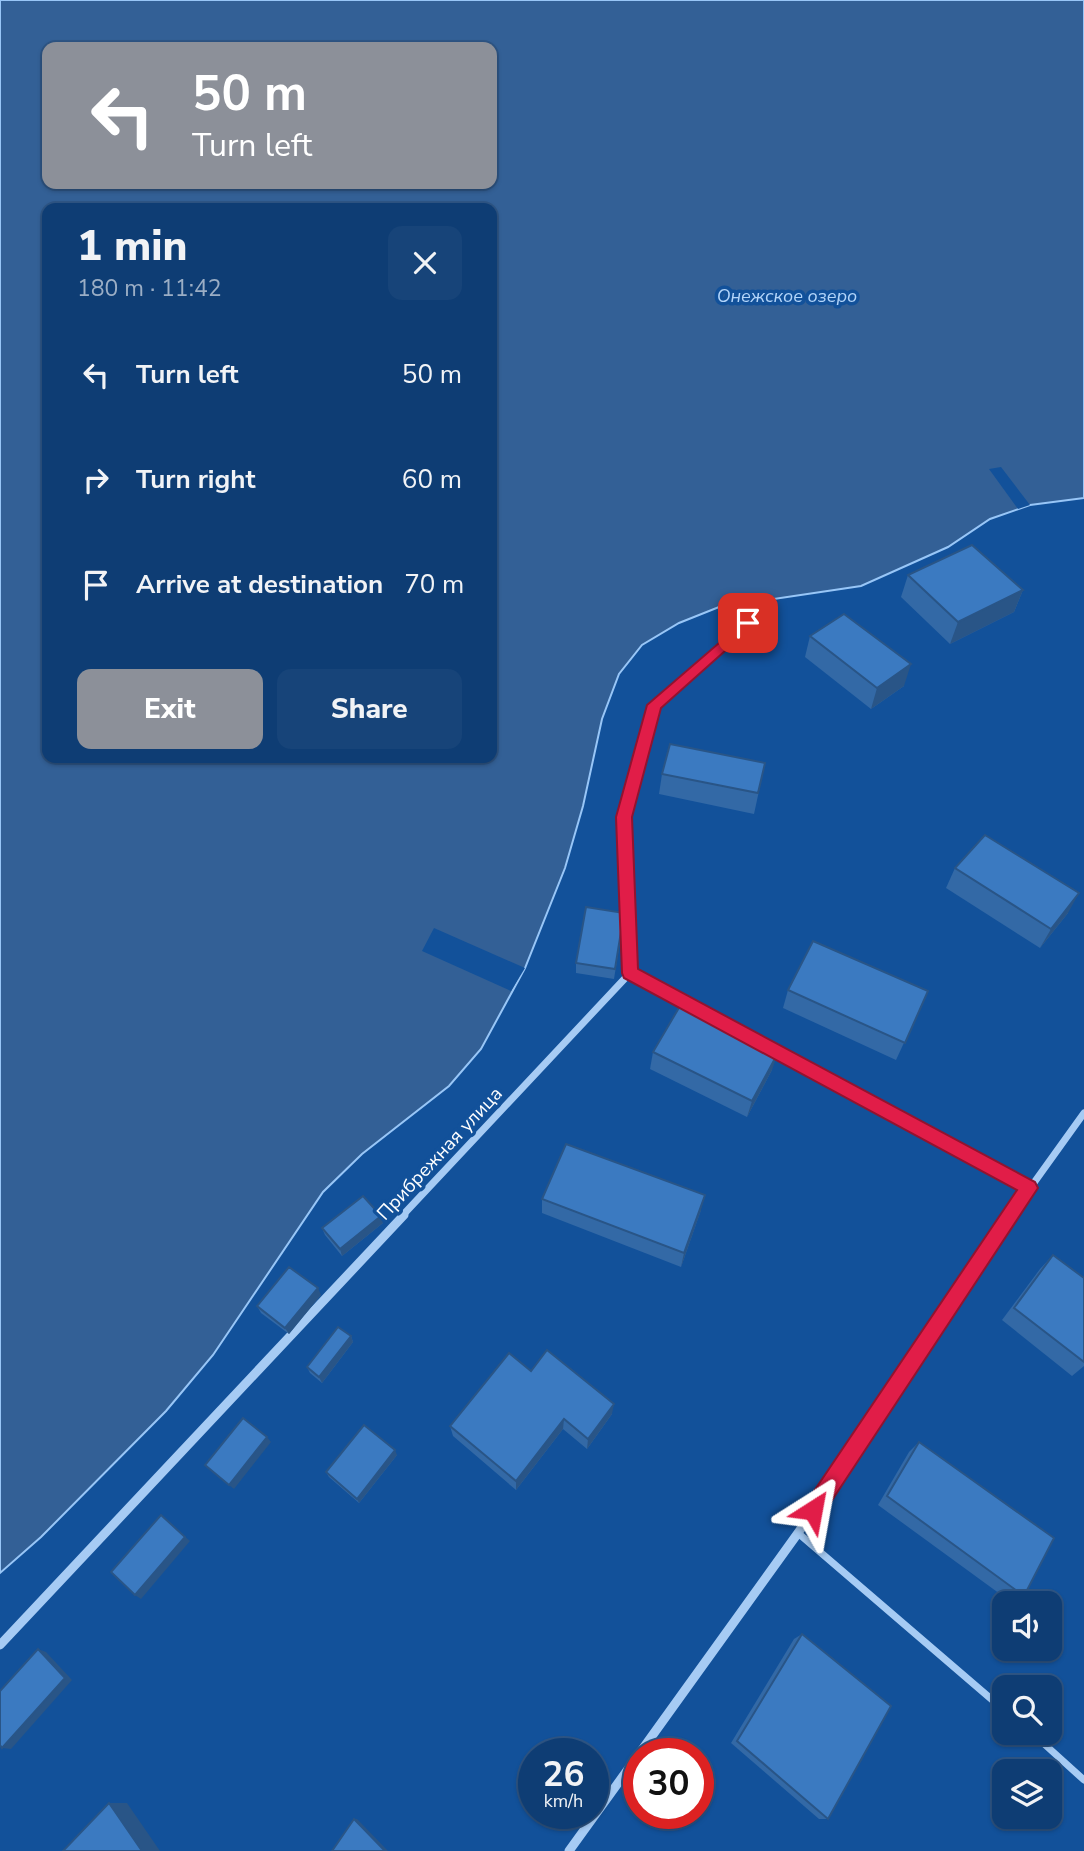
<!DOCTYPE html>
<meta charset="utf-8">
<style>
:root{--surface:#0e3d74;--page:#174479;--text:#f1f3f6;--muted:#9baec5;--line:#2e5686;--accent:#8c9099}
body{margin:0;font-family:"Nunito Sans",sans-serif;background:var(--page);color:var(--text);height:100vh;display:flex;flex-direction:column;font-size:26px;white-space:nowrap}
*{box-sizing:border-box;margin:0}
p{font-size:23px;color:var(--muted)}
.icon{flex:none;width:38px;height:38px;fill:none;stroke:currentColor;stroke-width:2;stroke-linecap:round;stroke-linejoin:round}
.map{position:relative;flex:1;overflow:hidden}
.sheet{position:absolute;left:42px;top:203px;width:455px;height:560px;display:flex;flex-direction:column;background:var(--surface);border-radius:14px;box-shadow:0 2px 5px #0004,0 0 0 2px var(--line)}
.sheet>*{flex:none}
.hud{position:absolute;left:42px;top:42px;width:455px;height:147px;border-radius:14px;box-shadow:0 2px 5px #0004,0 0 0 2px var(--line);background:#8c9099;color:#fff;overflow:hidden}
.controls{position:absolute;left:992px;top:1591px;display:grid;gap:14px}
.controls a{display:grid;place-items:center;width:70px;height:70px;border-radius:14px;background:var(--surface);box-shadow:0 2px 5px #0004,0 0 0 2px var(--line);font-size:35px}
.speed{position:absolute;left:518px;top:1738px;display:flex;gap:14px;font-size:35px;font-weight:700;text-align:center}
.speed>*{display:grid;place-content:center;width:91px;height:91px;border-radius:50%;background:var(--surface);box-shadow:0 2px 5px #0004,0 0 0 2px var(--line);line-height:1}
.speed small{font-size:18px;font-weight:400}
.speed .limit{border:10px solid #d22;background:#fff;color:#111}
.pin{position:absolute;display:grid;place-items:center;width:60px;height:60px;color:#fff;margin:-30px;border-radius:14px;box-shadow:0 4px 10px #0006}
.me{position:absolute;width:77px;margin:-38px;rotate:34deg;stroke-linejoin:round;filter:drop-shadow(0 0 5px #0008)}
.turn{display:flex;align-items:center;gap:24px;height:147px;padding:0 35px;font-size:32px}
.turn .icon{width:91px;height:91px;stroke-width:2.5}
.turn b{display:block;font-size:49px;line-height:60px}
.round{display:grid;place-items:center;flex:none;width:74px;height:74px;border-radius:14px;background:var(--page)}
.overview{display:flex;align-items:center;justify-content:space-between;height:119px;padding:0 35px}
h1{font-size:42px;font-weight:800;line-height:52px}
.primary-button{display:flex;gap:14px;margin-top:auto;padding:14px 35px}
.primary-button a{flex:1;height:80px;border-radius:14px;background:var(--accent);color:#fff;font-size:28px;font-weight:800;line-height:80px;text-align:center}
.primary-button a+a{background:var(--page);color:var(--text)}
ul{padding:0;list-style:none}
li{display:flex;align-items:center;gap:21px;height:105px;padding:0 35px}
li div{flex:1}
li b{display:block;font-size:26px}
li em{font-style:normal}
.map>svg:first-child{display:block}
.water{fill:#336096;stroke:#98c6f7;stroke-width:2;fill-rule:evenodd}
.pier{fill:#12519a}
.lines{fill:none;stroke-linecap:round;stroke-linejoin:round}
.lane-far1{stroke:#a6cbf4;stroke-width:5}
.lane{stroke:#a6cbf4;stroke-width:7}
.street-far2{stroke:#a6cbf4;stroke-width:5}
.street-far1{stroke:#a6cbf4;stroke-width:7}
.street{stroke:#a6cbf4;stroke-width:9}
.wall{fill:#3369a6}
.shaded-wall{fill:#295587}
.building{fill:#3b7ac1;stroke:#295587;stroke-width:2}
.route{fill:#e11d48;stroke:#92132f;stroke-width:2}
.labels{text-anchor:middle;stroke-width:7;stroke-linejoin:round;paint-order:stroke}
.far-water-label{font-size:18px;font-style:italic;fill:#b3d5fa;stroke:#12519a}
.street-label{font-size:19px;fill:#fff;stroke:#12519a}
</style>
<div class="map">
<svg width="1084" height="1851" viewBox="0 0 1084 1851">
<rect width="100%" height="100%" fill="#12519a"/>
<path class="water" d="M0,0H1084V498L1030,505L990,519L948,547L861,586L719,607L679,623L642,645L619,674L602,719L583,806L565,868L525,968L481,1049L449,1086L362,1154L323,1192L213,1355L166,1411L41,1537L0,1573ZM47,47H492V184H47ZM47,208H492V758H47Z"/>
<g class="pier">
<polygon points="1001,467 1030,505 1018,509 989,469"/>
<polygon points="434,928 525,968 511,991 422,951"/>
</g>
<g class="lines">
<polyline class="lane-far1" points="630,973 1029,1188"/>
<g class="lane">
<polyline points="798,1533 1004,1710"/>
<polyline points="1031,1732 1084,1780"/>
</g>
<polyline class="street-far2" points="652,713 654,705 748,623"/>
<g class="street-far1">
<polyline points="402,1216 630,973 624,817 652,712"/>
<polyline points="1010,1216 1084,1113"/>
</g>
<g class="street">
<polyline points="0,1645 404,1215"/>
<polyline points="639,1754 798,1533 1011,1215"/>
<polyline points="569,1851 639,1754"/>
</g>
</g>
<g class="wall">
<polygon points="908,575 1023,590 1014,612 950,644 901,597"/>
<polygon points="810,636 904,686 871,709 805,657"/>
<polygon points="765,763 754,814 659,794 662,774"/>
<polygon points="955,868 1068,913 1040,948 946,888"/>
<polygon points="623,923 614,979 576,973 576,963"/>
<polygon points="788,990 928,991 896,1060 783,1008"/>
<polygon points="653,1052 772,1070 747,1117 650,1069"/>
<polygon points="542,1199 701,1210 681,1267 542,1213"/>
<polygon points="383,1223 342,1256 325,1235 322,1228"/>
<polygon points="1053,1255 1084,1278 1084,1366 1072,1376 1002,1320 1040,1269"/>
<polygon points="321,1295 289,1334 261,1313 257,1306"/>
<polygon points="351,1336 353,1342 322,1383 310,1373 307,1367"/>
<polygon points="531,1371 612,1414 587,1449 563,1429 516,1490 453,1436 450,1426"/>
<polygon points="919,1442 1024,1596 1011,1602 878,1505 909,1452"/>
<polygon points="397,1455 359,1503 329,1477 326,1472"/>
<polygon points="802,1634 828,1819 819,1819 731,1743 794,1639"/>
</g>
<g class="shaded-wall">
<polygon points="1023,590 1014,612 950,644 958,622"/>
<polygon points="911,664 904,686 871,709 877,688"/>
<polygon points="1079,893 1068,913 1040,948 1051,929"/>
<polygon points="778,1053 772,1070 747,1117 752,1101"/>
<polygon points="705,1195 701,1210 681,1267 684,1253"/>
<polygon points="381,1216 383,1223 342,1256 340,1249"/>
<polygon points="318,1288 321,1295 289,1334 285,1328"/>
<polygon points="351,1336 353,1342 322,1383 319,1377"/>
<polygon points="614,1404 612,1414 587,1449 588,1439"/>
<polygon points="564,1419 563,1429 516,1490 516,1481"/>
<polygon points="267,1437 271,1442 234,1489 229,1485"/>
<polygon points="395,1450 397,1455 359,1503 357,1499"/>
<polygon points="161,1515 190,1541 141,1599 135,1595"/>
<polygon points="38,1649 46,1652 72,1680 11,1749 2,1748"/>
<polygon points="109,1803 127,1803 160,1851 142,1851"/>
<polygon points="354,1819 357,1819 388,1851 385,1851"/>
</g>
<g class="building">
<polygon points="972,545 1023,590 958,622 908,575"/>
<polygon points="844,614 911,664 877,688 810,636"/>
<polygon points="670,744 765,763 758,793 662,774"/>
<polygon points="985,835 1079,893 1051,929 955,868"/>
<polygon points="586,907 624,913 615,969 576,963"/>
<polygon points="813,941 928,991 905,1043 788,990"/>
<polygon points="680,1006 778,1053 752,1101 653,1052"/>
<polygon points="566,1144 705,1195 684,1253 542,1199"/>
<polygon points="363,1196 381,1216 340,1249 322,1228"/>
<polygon points="1053,1255 1084,1278 1084,1362 1014,1308"/>
<polygon points="289,1267 318,1288 285,1328 257,1306"/>
<polygon points="338,1327 351,1336 319,1377 307,1367"/>
<polygon points="547,1350 614,1404 588,1439 564,1419 516,1481 450,1426 509,1353 531,1371"/>
<polygon points="243,1418 267,1437 229,1485 205,1465"/>
<polygon points="364,1425 395,1450 357,1499 326,1472"/>
<polygon points="919,1442 1054,1538 1024,1596 887,1496"/>
<polygon points="161,1515 185,1537 135,1595 111,1572"/>
<polygon points="802,1634 891,1706 828,1819 737,1741"/>
<polygon points="38,1649 65,1678 2,1748 0,1745 0,1691"/>
<polygon points="109,1803 142,1851 63,1851"/>
<polygon points="354,1819 385,1851 332,1851"/>
</g>
<polygon class="route" points="748,618 753,619 753,626 661,708 632,817 638,969 1035,1182 1038,1188 821,1517 813,1520 806,1517 803,1510 806,1503 1017,1190 624,978 622,973 616,817 647,705"/>
<g class="labels">
<g class="far-water-label">
<text x="787" y="302">Онежское озеро</text>
</g>
<g class="street-label">
<text transform="translate(439 1153) rotate(-47)" y="7">Прибрежная улица</text>
</g>
</g>
</svg>
<div class="controls">
<a><svg class="icon" aria-label="sound" viewBox="0 0 24 24"><path d="M4 9h4l5-4v14l-5-4H4zM17 9q2 3 0 6"/></svg></a>
<a><svg class="icon" aria-label="search" viewBox="0 0 24 24"><circle cx="10" cy="10" r="6"/><path d="M15 15l6 6"/></svg></a>
<a><svg class="icon" aria-label="layers" viewBox="0 0 24 24"><path d="M12 4l9 5-9 5-9-5zM3 14l9 5 9-5"/></svg></a>
</div>
<div class="speed"><div>26<small>km/h</small></div><div class="limit">30</div></div>
<div class="pin" style="left:748px;top:623px;background:#d93025"><svg class="icon" aria-label="arrive" viewBox="0 0 24 24"><path d="M6 21V4h12l-3 4 3 4H6"/></svg></div>
<svg class="me" style="left:813px;top:1510px" viewBox="-20 -20 40 40"><path d="M0-17L14 15 0 8-14 15z" fill="#e11d48" stroke="#fff" stroke-width="4"/></svg>
<div class="hud">
<div class="turn"><svg class="icon" aria-label="left" viewBox="0 0 24 24"><path d="M17 20v-9H6M10 6l-5 5 5 5"/></svg><div><b>50 m</b>Turn left</div></div>
</div>
<section class="sheet">
<div class="overview"><div><h1>1 min</h1><p>180 m · 11:42</p></div><a class="round"><svg class="icon" aria-label="close" viewBox="0 0 24 24"><path d="M6 6l12 12M18 6L6 18"/></svg></a></div>
<ul>
<li><svg class="icon" aria-label="left" viewBox="0 0 24 24"><path d="M17 20v-9H6M10 6l-5 5 5 5"/></svg><div><b>Turn left</b></div><em>50 m</em></li>
<li><svg class="icon" aria-label="right" viewBox="0 0 24 24"><path d="M7 20v-9h11M14 6l5 5-5 5"/></svg><div><b>Turn right</b></div><em>60 m</em></li>
<li><svg class="icon" aria-label="arrive" viewBox="0 0 24 24"><path d="M6 21V4h12l-3 4 3 4H6"/></svg><div><b>Arrive at destination</b></div><em>70 m</em></li>
</ul>
<div class="primary-button"><a>Exit</a><a>Share</a></div>
</section>
</div>
